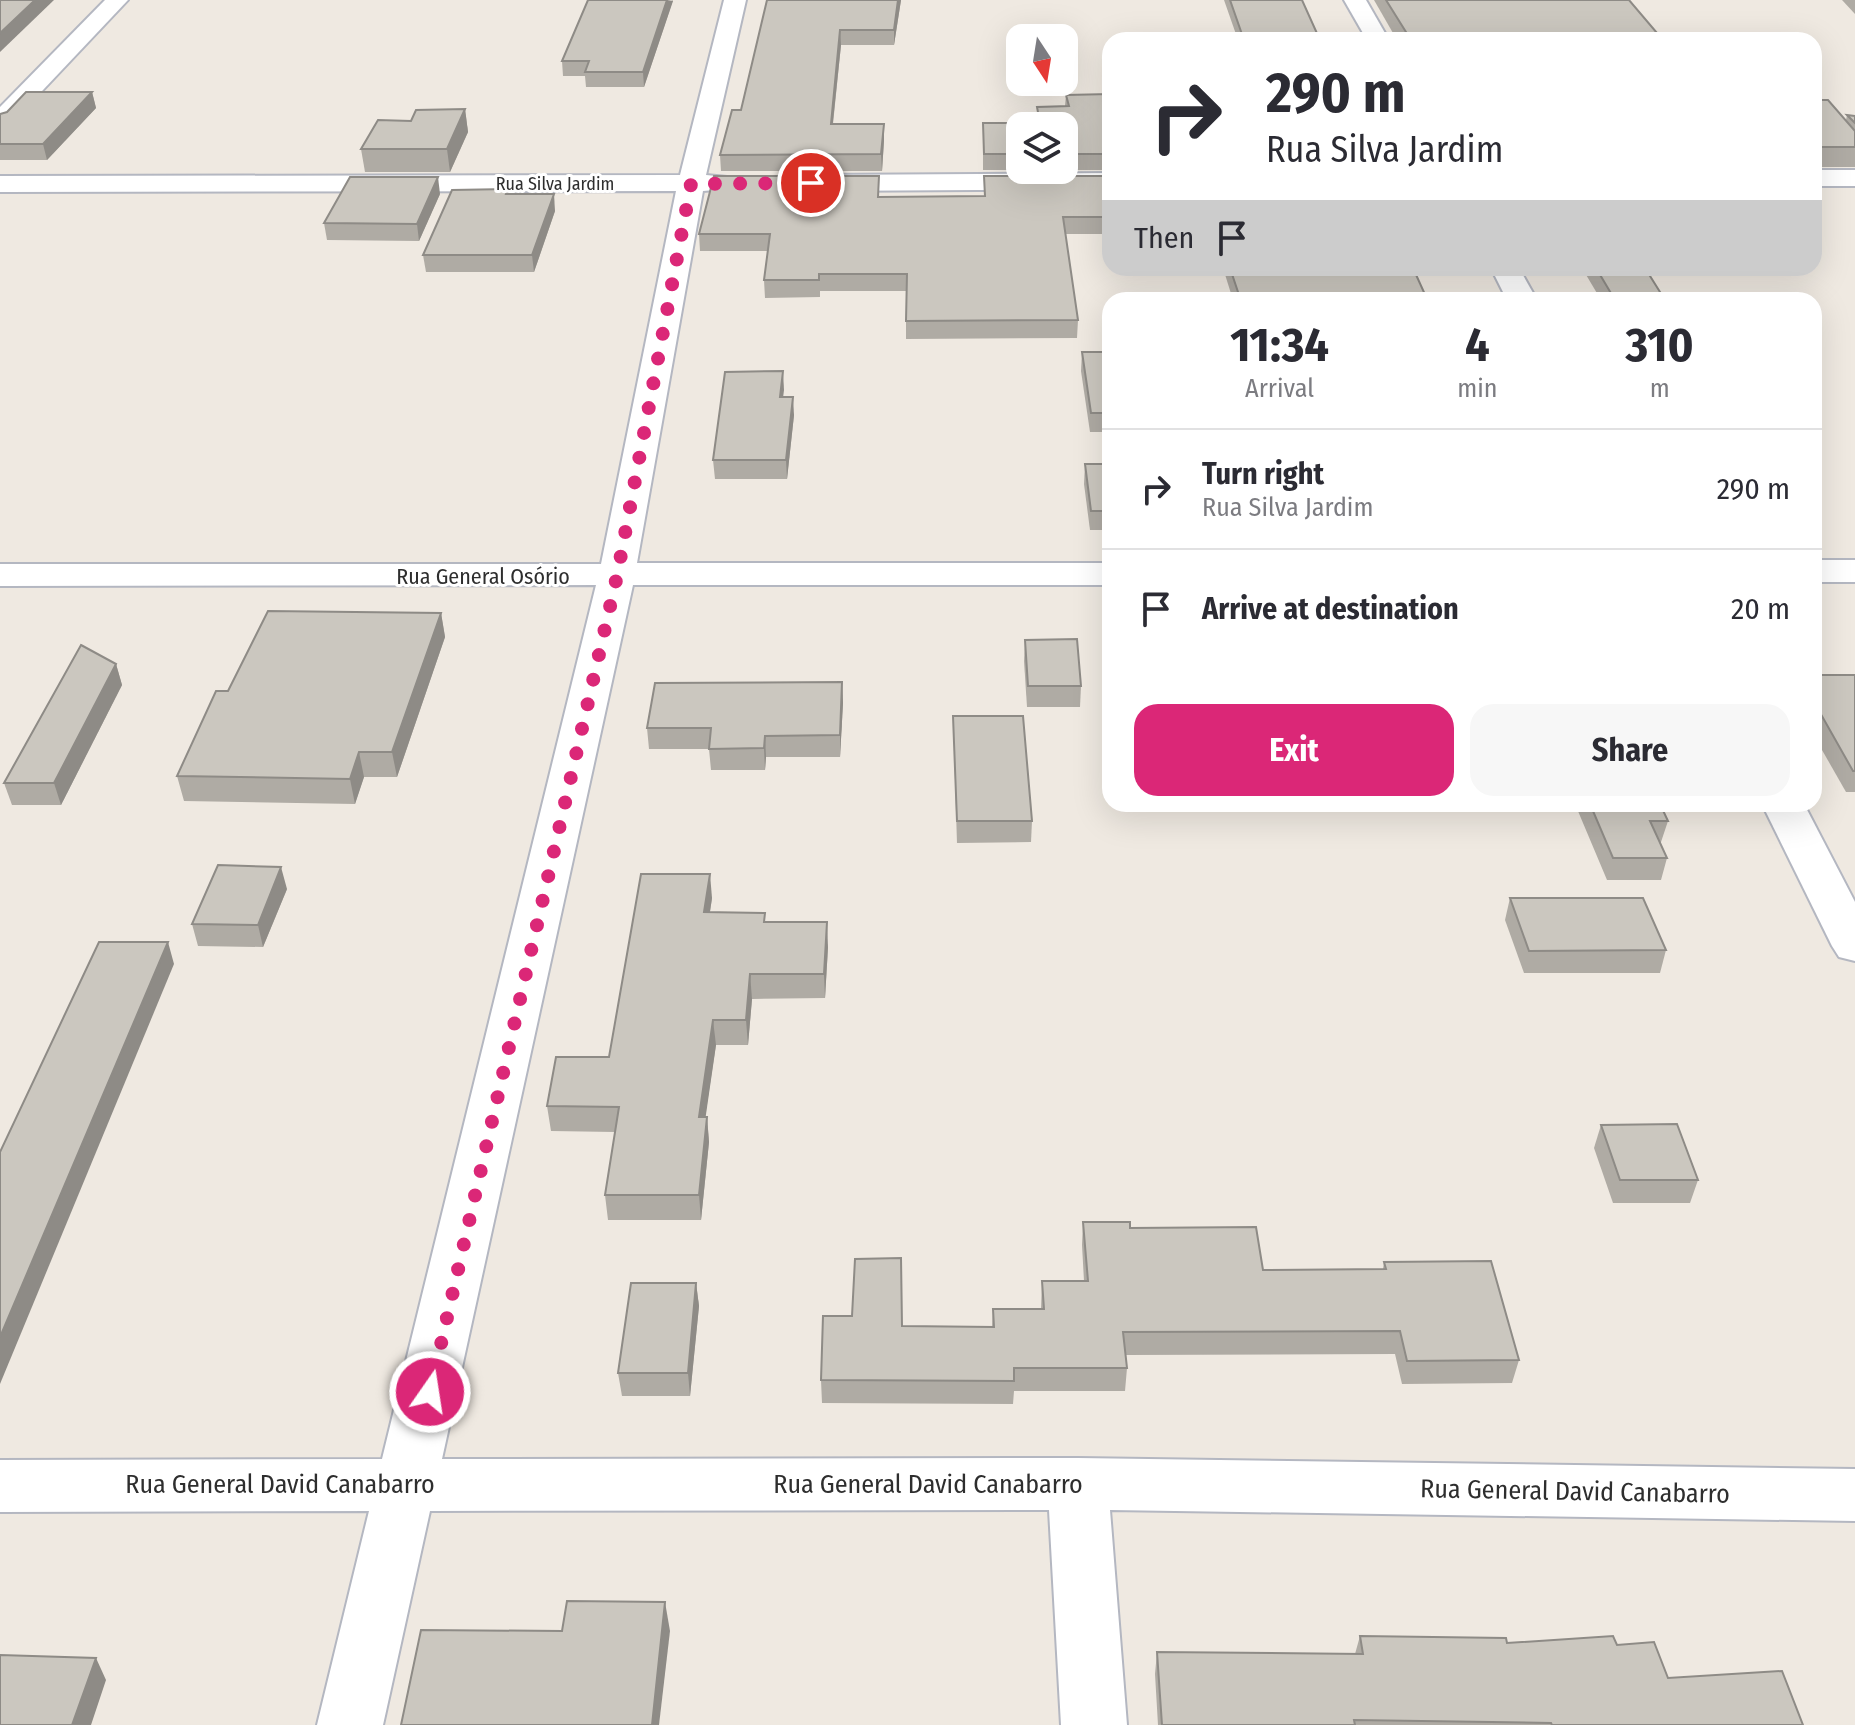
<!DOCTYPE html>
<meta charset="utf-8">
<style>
:root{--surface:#fff;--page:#f7f7f7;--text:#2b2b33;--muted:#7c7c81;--line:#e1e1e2;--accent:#db2777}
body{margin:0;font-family:"Fira Sans Condensed",sans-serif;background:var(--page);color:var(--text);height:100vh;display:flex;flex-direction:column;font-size:30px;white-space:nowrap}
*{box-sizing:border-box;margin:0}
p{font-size:26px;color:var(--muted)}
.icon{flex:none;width:44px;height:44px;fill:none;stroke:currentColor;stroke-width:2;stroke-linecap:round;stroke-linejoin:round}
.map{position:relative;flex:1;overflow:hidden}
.panel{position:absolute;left:1102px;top:292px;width:720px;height:520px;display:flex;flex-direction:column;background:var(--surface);border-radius:24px;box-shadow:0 8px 32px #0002}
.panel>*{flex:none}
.banner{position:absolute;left:1102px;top:32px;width:720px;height:244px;border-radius:24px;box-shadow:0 8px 32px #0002;background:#fff;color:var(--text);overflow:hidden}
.needle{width:52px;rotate:168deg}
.tools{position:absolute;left:1006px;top:24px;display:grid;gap:16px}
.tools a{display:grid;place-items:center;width:72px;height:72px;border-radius:16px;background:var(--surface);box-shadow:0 8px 32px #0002;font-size:40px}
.pin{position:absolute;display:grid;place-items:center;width:68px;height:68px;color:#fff;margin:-34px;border:4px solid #fff;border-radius:50%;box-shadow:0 2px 8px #0007}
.me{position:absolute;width:88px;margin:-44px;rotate:13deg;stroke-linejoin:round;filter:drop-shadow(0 0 6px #0008)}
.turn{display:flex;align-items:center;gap:28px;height:168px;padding:0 32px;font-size:36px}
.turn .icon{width:104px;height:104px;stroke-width:2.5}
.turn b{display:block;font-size:56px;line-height:68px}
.then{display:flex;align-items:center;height:76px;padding:0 32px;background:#0003;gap:16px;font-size:30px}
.eta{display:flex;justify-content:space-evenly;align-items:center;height:136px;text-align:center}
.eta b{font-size:48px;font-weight:700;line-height:56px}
.action{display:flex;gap:16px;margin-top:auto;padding:16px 32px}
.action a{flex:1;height:92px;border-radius:24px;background:var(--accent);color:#fff;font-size:32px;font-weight:700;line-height:92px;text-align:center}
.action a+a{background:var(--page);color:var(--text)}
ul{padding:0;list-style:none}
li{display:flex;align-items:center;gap:24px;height:120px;padding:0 32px;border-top:2px solid var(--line)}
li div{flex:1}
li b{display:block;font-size:30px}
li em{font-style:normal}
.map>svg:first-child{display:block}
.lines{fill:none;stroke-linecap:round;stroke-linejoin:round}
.minor-casing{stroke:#b4b7c1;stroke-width:4}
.tertiary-casing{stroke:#b4b7c1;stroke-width:4}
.minor{fill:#fff;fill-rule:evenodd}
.tertiary{fill:#fff;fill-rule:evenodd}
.wall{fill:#afaba4;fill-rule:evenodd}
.shaded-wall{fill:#8e8b86}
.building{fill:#cbc7bf;stroke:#8e8b86;stroke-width:2}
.route{stroke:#db2777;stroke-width:14;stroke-dasharray:0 25.2}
.labels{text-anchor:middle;stroke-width:6;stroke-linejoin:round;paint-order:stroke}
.far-street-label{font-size:18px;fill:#2e2e2e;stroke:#fff}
.street-label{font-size:22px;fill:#2e2e2e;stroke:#fff}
.near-street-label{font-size:26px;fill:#2e2e2e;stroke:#fff}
</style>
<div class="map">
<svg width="1855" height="1725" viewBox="0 0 1855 1725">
<rect width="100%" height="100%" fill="#efe9e1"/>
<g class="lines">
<defs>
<g id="minor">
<polygon points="105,0 128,0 9,126 0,128 0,107"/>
<polygon points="724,0 746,0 706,175 727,177 731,183 727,189 703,191 637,563 1110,563 1110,585 633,585 442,1459 1078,1458 1855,1469 1855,1521 1110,1510 1127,1725 1061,1725 1049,1510 430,1511 383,1725 317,1725 369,1511 0,1512 0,1460 382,1459 596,585 0,586 0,564 601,564 676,191 0,192 0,176 680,175"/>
<polygon points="1110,173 1110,189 818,191 809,189 805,183 809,177 818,175"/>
<rect x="1814" y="560" width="41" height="22"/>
</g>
<g id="tertiary">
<polygon points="1344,0 1366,0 1389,40 1367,40"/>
<rect x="1814" y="170" width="41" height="16"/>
<polygon points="1491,268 1519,268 1537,300 1507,300"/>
<polygon points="1762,804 1804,804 1855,902 1855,961 1839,957 1832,946"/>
</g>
</defs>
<use href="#minor" class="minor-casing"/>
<use href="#tertiary" class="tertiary-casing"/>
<use href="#minor" class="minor"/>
<use href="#tertiary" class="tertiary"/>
</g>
<g class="wall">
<polygon points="673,0 644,87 586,87 585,76 563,76 562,61"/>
<polygon points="767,0 901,0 894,45 841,45 833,124 884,124 884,140 882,171 721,171 720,155 741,110"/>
<polygon points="1224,0 1302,0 1320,40 1238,40"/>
<polygon points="1374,0 1629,0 1663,40 1397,40"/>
<polygon points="1842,0 1855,0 1855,14"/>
<polygon points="92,92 96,108 47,160 0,160 0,114"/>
<path d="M1110,94V170H983V123H1037V107L1065,106L1066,95ZM1020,126H1064V170H1020Z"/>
<polygon points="1814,100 1846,120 1847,115 1855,116 1855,167 1814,167"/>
<polygon points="465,109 468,132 450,172 365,172 361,149 411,121"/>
<polygon points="984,176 1110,176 1110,234 1065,234 1078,320 1077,338 906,339 906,291 820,291 820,297 765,298 764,280 768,251 700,251 699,234 879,197 984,196"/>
<polygon points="440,194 419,241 327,240 324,223"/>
<polygon points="509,194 555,211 534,272 426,272 423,255"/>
<polygon points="1223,268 1413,268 1427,299 1437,300 1233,300"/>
<polygon points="1582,268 1645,268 1665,300 1601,300"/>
<polygon points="1082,352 1110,352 1110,432 1090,432 1081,371"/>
<polygon points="783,371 783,397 794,415 787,479 715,479 713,460"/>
<polygon points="1085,464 1110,464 1110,530 1090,530 1084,484"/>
<polygon points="441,613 445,637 397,777 364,777 355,804 184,801 177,776 228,691"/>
<polygon points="1025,640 1081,686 1080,707 1027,707 1024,661"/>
<polygon points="116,664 122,685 61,805 12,805 4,783"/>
<polygon points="1814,675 1855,675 1855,792 1846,792 1814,736"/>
<polygon points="842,682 843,703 840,757 766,757 765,770 711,770 709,749 649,749 647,728"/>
<polygon points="953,716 1032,821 1031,842 957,843"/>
<polygon points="1575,804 1660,804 1668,821 1661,842 1660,842 1667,858 1661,880 1607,880"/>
<polygon points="287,889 263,947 198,946 192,924"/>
<polygon points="712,898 710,912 765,913 765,922 828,947 825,998 752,999 748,1045 716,1045 705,1117 707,1117 709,1142 701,1220 608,1220 605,1195 615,1132 551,1131 547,1106 609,1057"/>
<polygon points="1510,898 1666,950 1660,973 1524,973 1505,920"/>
<polygon points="1601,1125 1698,1180 1690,1203 1613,1203 1594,1148"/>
<polygon points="1083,1222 1130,1228 1263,1270 1383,1269 1384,1262 1519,1360 1512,1383 1402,1384 1395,1354 1126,1355 1127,1368 1125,1391 1014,1391 1013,1404 822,1403 821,1380 902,1326 992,1327 993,1309 1041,1309 1042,1281 1084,1281 1082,1245"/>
<polygon points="696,1283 699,1306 690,1396 622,1396 618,1373"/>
<polygon points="1360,1636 1507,1643 1617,1645 1668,1678 1803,1725 1158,1725 1155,1674 1157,1652 1355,1654"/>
</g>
<g class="shaded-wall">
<polygon points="35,0 54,0 0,52 0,33"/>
<polygon points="667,0 673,1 644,87 643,72"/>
<polygon points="898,0 901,0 894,45 894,30"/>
<polygon points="840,30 841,45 831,140 831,124"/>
<polygon points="92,92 96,108 47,160 43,144"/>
<polygon points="465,109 468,132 450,172 447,149"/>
<polygon points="884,124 884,140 882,171 881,154"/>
<polygon points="1819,147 1814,167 1814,159 1816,151"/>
<polygon points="438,177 440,194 419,241 417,224"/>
<polygon points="554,194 555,211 534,272 532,255"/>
<polygon points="783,371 784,390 781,415 780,397"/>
<polygon points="793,397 794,415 787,479 786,460"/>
<polygon points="441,613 445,637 397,777 392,752"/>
<polygon points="116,664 122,685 61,805 54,783"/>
<polygon points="842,682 843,703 840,757 840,735"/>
<polygon points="765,736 766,757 765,770 764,748"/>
<polygon points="359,752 364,777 355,804 350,779"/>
<polygon points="281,867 287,889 263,947 258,925"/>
<polygon points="710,874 712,898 706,937 704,912"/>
<polygon points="827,922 828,947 825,998 824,974"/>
<polygon points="168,942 174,964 0,1384 0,1337"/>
<polygon points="750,974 752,999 748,1045 746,1020"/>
<polygon points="713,1020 716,1045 702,1142 699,1117"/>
<polygon points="707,1117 709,1142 701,1220 699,1195"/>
<polygon points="696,1283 699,1306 690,1396 688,1373"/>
<polygon points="665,1602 670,1631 659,1725 652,1725"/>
<polygon points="96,1658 106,1680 91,1725 72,1725"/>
</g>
<g class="building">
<polygon points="0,0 35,0 0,33"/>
<polygon points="588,0 667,0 643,72 585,72 589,61 562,61"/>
<polygon points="767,0 898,0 894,30 840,30 831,124 884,124 881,154 720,155 732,110 741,110"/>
<polygon points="1230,0 1302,0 1320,40 1244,40"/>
<polygon points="1386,0 1629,0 1663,40 1411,40"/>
<polygon points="26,92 92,92 43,144 0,144 0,114 7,112"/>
<polygon points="1110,94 1110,154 1064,154 1064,126 1020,126 1020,154 984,154 983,123 1040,123 1037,107 1069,106 1066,95"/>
<polygon points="1814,100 1828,100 1855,131 1855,147 1819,147 1816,151 1814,151"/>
<polygon points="465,109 447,149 361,149 378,120 411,121 416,110"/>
<polygon points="1847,115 1855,116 1855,123"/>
<polygon points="714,176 879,176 878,197 985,196 984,176 1110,176 1110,217 1063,217 1078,320 906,321 907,274 819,274 819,280 764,280 770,234 699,234"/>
<polygon points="350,177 438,177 417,224 324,223"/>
<polygon points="508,189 506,194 554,194 532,255 423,255 452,190"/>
<polygon points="1230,268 1413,268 1427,299 1437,299 1437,300 1299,300 1298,297 1240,298"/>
<polygon points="1596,268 1645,268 1665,300 1615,300"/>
<polygon points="1082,352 1110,352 1110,413 1091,413"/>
<polygon points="783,371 780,397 793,397 786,460 713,460 725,372"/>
<polygon points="1085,464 1110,464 1110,511 1091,511"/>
<polygon points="268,611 441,613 392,752 359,752 350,779 177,776 216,691 228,691"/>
<polygon points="1077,639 1081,686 1028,686 1025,640"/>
<polygon points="81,645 116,664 54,783 4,783"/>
<polygon points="1814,675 1855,675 1855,771 1853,771 1814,702"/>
<polygon points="842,682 840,735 765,736 764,748 709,749 711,728 647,728 655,683"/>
<polygon points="953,716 1023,716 1032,821 957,821"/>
<polygon points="1590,804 1660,804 1668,821 1650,821 1667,858 1613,858"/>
<polygon points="218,865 281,867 258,925 192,924"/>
<polygon points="641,874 710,874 704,912 765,913 764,922 827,922 824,974 750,974 746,1020 713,1020 699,1117 707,1117 699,1195 605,1195 619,1107 547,1106 556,1057 609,1057"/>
<polygon points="1510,898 1643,898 1666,950 1529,951"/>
<polygon points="99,942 168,942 0,1337 0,1152"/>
<polygon points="1677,1124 1698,1180 1620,1180 1601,1125"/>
<polygon points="1083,1222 1130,1222 1130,1228 1256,1227 1263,1270 1386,1269 1384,1262 1491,1261 1519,1360 1407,1361 1400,1331 1123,1332 1127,1368 1014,1368 1014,1381 821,1380 823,1316 852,1316 855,1259 901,1258 902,1326 994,1327 993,1309 1044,1309 1042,1281 1088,1281"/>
<polygon points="631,1283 696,1283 688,1373 618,1373"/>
<polygon points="567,1601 665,1602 652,1725 401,1725 421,1630 562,1631"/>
<polygon points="1360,1636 1506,1638 1507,1643 1613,1636 1617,1645 1654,1642 1668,1678 1782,1671 1803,1725 1552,1725 1551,1723 1354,1720 1355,1725 1162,1725 1157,1652 1363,1654"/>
<polygon points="0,1655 96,1658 72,1725 0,1725"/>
</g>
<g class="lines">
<polyline class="route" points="430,1392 617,576 691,184 811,183"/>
</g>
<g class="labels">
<g class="far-street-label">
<text x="555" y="190">Rua Silva Jardim</text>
</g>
<g class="street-label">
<text x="483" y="584">Rua General Osório</text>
</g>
<g class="near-street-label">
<text x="280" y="1493">Rua General David Canabarro</text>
<text x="928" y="1493">Rua General David Canabarro</text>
<text transform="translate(1575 1491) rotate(1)" y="9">Rua General David Canabarro</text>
</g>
</g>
</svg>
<div class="tools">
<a><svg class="needle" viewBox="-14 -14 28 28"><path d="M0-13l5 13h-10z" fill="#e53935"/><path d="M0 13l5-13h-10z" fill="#7c7c81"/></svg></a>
<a><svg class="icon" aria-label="layers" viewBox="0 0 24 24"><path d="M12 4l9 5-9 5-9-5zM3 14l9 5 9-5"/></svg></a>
</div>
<div class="pin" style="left:811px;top:183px;background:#d93025"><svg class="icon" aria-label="arrive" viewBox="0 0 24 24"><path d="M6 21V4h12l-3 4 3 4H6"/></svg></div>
<svg class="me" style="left:430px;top:1392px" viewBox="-20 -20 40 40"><circle r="17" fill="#db2777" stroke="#fff" stroke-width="3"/><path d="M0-11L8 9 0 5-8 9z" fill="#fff"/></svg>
<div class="banner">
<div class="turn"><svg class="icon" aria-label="right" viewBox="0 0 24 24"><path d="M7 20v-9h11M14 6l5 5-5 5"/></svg><div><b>290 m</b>Rua Silva Jardim</div></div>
<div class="then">Then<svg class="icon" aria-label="arrive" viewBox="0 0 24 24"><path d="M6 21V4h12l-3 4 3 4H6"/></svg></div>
</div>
<section class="panel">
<div class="eta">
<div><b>11:34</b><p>Arrival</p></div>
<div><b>4</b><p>min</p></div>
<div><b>310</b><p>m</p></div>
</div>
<ul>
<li><svg class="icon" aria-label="right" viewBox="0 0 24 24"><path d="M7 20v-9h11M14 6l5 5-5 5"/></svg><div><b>Turn right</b><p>Rua Silva Jardim</p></div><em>290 m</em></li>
<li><svg class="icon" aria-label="arrive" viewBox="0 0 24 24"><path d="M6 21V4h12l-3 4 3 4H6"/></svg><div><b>Arrive at destination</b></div><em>20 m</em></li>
</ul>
<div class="action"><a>Exit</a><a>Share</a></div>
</section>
</div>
